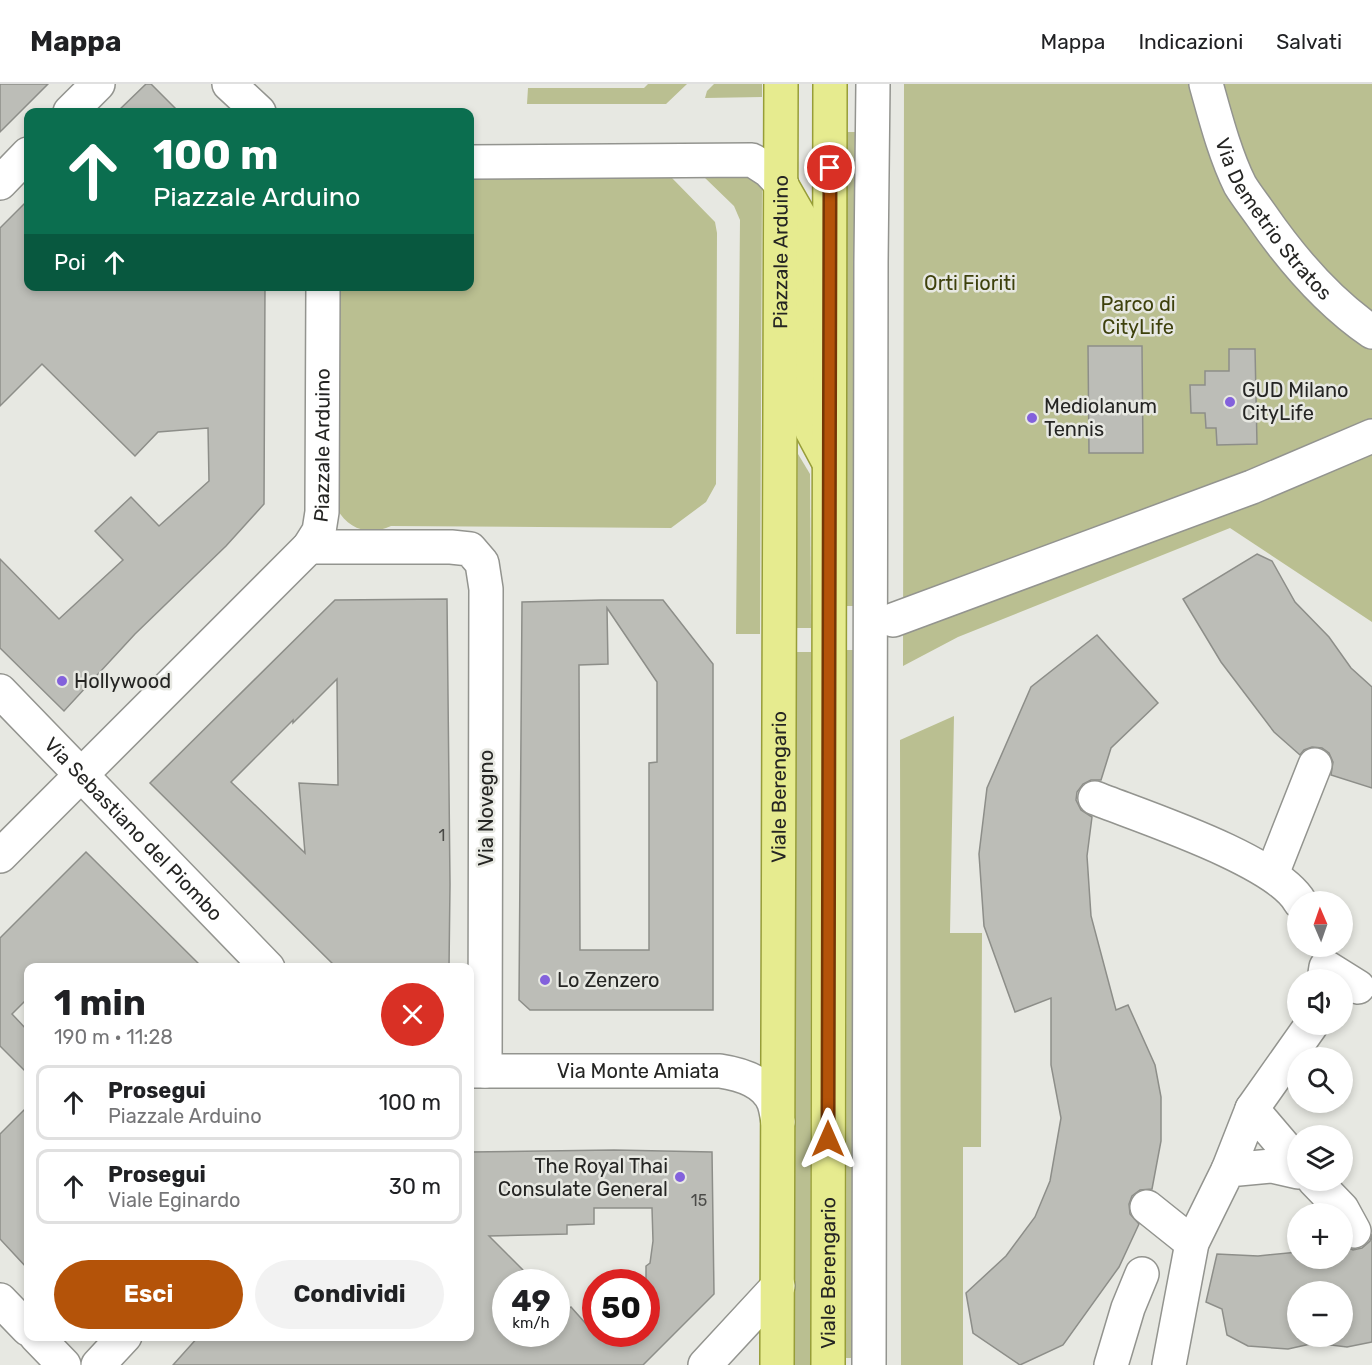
<!DOCTYPE html>
<html lang="it">
<meta charset="utf-8">
<style>
:root{--surface:#fff;--page:#f2f2f2;--text:#202124;--muted:#757577;--line:#e0e0e0;--accent:#b45309}
body{margin:0;font-family:Rubik,sans-serif;background:var(--page);color:var(--text);height:100vh;display:flex;flex-direction:column;font-size:22px;white-space:nowrap}
*{box-sizing:border-box;margin:0}
p{font-size:20px;color:var(--muted)}
.icon{flex:none;width:33px;height:33px;fill:none;stroke:currentColor;stroke-width:2;stroke-linecap:round;stroke-linejoin:round}
.map{position:relative;flex:1;overflow:hidden}
.details{position:absolute;left:24px;top:879px;width:450px;height:378px;display:flex;flex-direction:column;background:var(--surface);border-radius:12px;box-shadow:0 3px 9px #0003}
.details>*{flex:none}
.hud{position:absolute;left:24px;top:24px;width:450px;height:183px;border-radius:12px;box-shadow:0 3px 9px #0003;background:#0b6e4f;color:#fff;overflow:hidden}
.needle{width:39px;rotate:358deg}
.tools{position:absolute;left:1287px;top:807px;display:grid;gap:12px}
.tools a{display:grid;place-items:center;width:66px;height:66px;border-radius:50%;background:var(--surface);box-shadow:0 3px 9px #0003;font-size:30px}
.speed{position:absolute;left:492px;top:1185px;display:flex;gap:12px;font-size:30px;font-weight:700;text-align:center}
.speed>*{display:grid;place-content:center;width:78px;height:78px;border-radius:50%;background:var(--surface);box-shadow:0 3px 9px #0003;line-height:1}
.speed small{font-size:15px;font-weight:400}
.speed .limit{border:9px solid #d22;background:#fff;color:#111}
.pin{position:absolute;display:grid;place-items:center;width:51px;height:51px;color:#fff;margin:-26px;border:3px solid #fff;border-radius:50%;box-shadow:0 2px 6px #0007}
.me{position:absolute;width:66px;margin:-33px;rotate:0deg;stroke-linejoin:round;filter:drop-shadow(0 0 4px #0008)}
.turn{display:flex;align-items:center;gap:21px;height:126px;padding:0 30px;font-size:27px}
.turn .icon{width:78px;height:78px;stroke-width:2.5}
.turn b{display:block;font-size:42px;line-height:51px}
.then{display:flex;align-items:center;height:57px;padding:0 30px;background:#0003;gap:12px;font-size:22px}
.round{display:grid;place-items:center;flex:none;width:63px;height:63px;border-radius:32px;background:var(--page)}
.headline{display:flex;align-items:center;justify-content:space-between;height:102px;padding:0 30px}
h1{font-size:36px;font-weight:700;line-height:45px}
.button{display:flex;gap:12px;margin-top:auto;padding:12px 30px}
.button a{flex:1;height:69px;border-radius:36px;background:var(--accent);color:#fff;font-size:24px;font-weight:700;line-height:69px;text-align:center}
.button a+a{background:var(--page);color:var(--text)}
ul{padding:0;list-style:none}
li{display:flex;align-items:center;gap:18px;height:75px;margin:0 12px 9px;padding:0 18px;border:3px solid var(--line);border-radius:12px}
li div{flex:1}
li b{display:block;font-size:22px}
li em{font-style:normal}
header{display:flex;align-items:center;gap:36px;box-sizing:border-box;height:84px;padding:0 30px;background:var(--surface);border-bottom:2px solid var(--line)}
header strong{font-size:28px}
nav{display:flex;gap:33px;margin-inline-start:auto;font-size:21px}
.map>svg:first-child{display:block}
.green{fill:#babf91}
.building{fill:#bcbdb7;stroke:#8d8e89;stroke-width:1.5;fill-rule:evenodd}
.lines{fill:none;stroke-linecap:round;stroke-linejoin:round}
.minor-casing{stroke:#93948f;stroke-width:36}
.major-casing{stroke:#979d38;stroke-width:36}
.minor{stroke:#fff;stroke-width:33}
.major{stroke:#e6eb8f;stroke-width:33}
.route-casing{stroke:#753606;stroke-width:15}
.route{stroke:#b45309;stroke-width:10}
.poi-dot{fill:#8361dc;stroke:#e7e8e2;stroke-width:2}
.labels{text-anchor:middle;stroke-width:5;stroke-linejoin:round;paint-order:stroke}
.number-label{font-size:16px;fill:#4b4b48}
.street-label{font-size:20px;fill:#252523;stroke:#e7e8e2}
.park-label{font-size:20px;fill:#3e410c;stroke:#e7e8e2}
.poi-label{font-size:20px;fill:#252523;stroke:#e7e8e2;text-anchor:start}
</style>
<header>
<strong>Mappa</strong>
<nav><a>Mappa</a><a>Indicazioni</a><a>Salvati</a></nav>
</header>
<div class="map">
<svg width="1372" height="1281" viewBox="0 0 1372 1281">
<rect width="100%" height="100%" fill="#e7e8e2"/>
<g class="green">
<polygon points="648,0 687,0 666,20 527,20 528,4 644,4"/>
<polygon points="714,0 762,0 762,13 705,14 707,7"/>
<polygon points="904,0 1372,0 1372,538 1230,444 958,553 903,582"/>
<polygon points="847,48 862,48 861,522 846,522"/>
<polygon points="704,90 755,90 762,101 760,550 736,550 740,136 734,122 704,93"/>
<path d="M470,94H672L715,138L717,149L716,400L706,418L671,444L391,442C370,452 349,446 337,425C334,419 334,408 334,401L340,392V203L470,202Z"/>
<polygon points="798,370 810,390 811,544 796,544"/>
<polygon points="847,566 859,566 858,1274 846,1274"/>
<polygon points="795,568 811,568 810,1281 794,1281"/>
<polygon points="954,632 950,849 982,849 981,1063 963,1063 963,1281 901,1281 900,656"/>
</g>
<g class="building">
<polygon points="0,0 48,0 0,48"/>
<polygon points="146,0 151,0 179,28 117,28"/>
<polygon points="28,116 28,202 265,202 264,420 226,462 135,550 64,627 0,564 0,475 59,535 123,476 95,447 131,413 159,442 209,397 208,344 158,348 135,372 42,280 0,322 0,144"/>
<polygon points="1088,262 1142,262 1143,369 1089,369"/>
<polygon points="1229,265 1255,265 1257,360 1217,361 1216,344 1206,344 1205,329 1191,329 1190,301 1205,301 1205,287 1229,287"/>
<polygon points="1257,470 1272,477 1295,518 1329,553 1351,584 1372,603 1372,704 1331,691 1333,678 1329,669 1322,664 1312,663 1304,666 1300,671 1274,648 1221,578 1183,515"/>
<path d="M447,515L450,800L449,884H337L150,699L335,516ZM337,595L338,701L299,699L305,769L231,698L293,636V639Z"/>
<path d="M601,516H663L713,580V926H530L519,916L522,518ZM607,524L657,598V678L649,679V866H580L579,581L608,580Z"/>
<polygon points="1097,551 1158,619 1111,664 1101,696 1091,696 1083,700 1077,708 1076,716 1081,726 1092,733 1087,772 1091,832 1116,926 1128,921 1155,981 1161,1013 1161,1057 1152,1105 1140,1106 1132,1112 1129,1120 1130,1130 1139,1140 1119,1183 1063,1261 1020,1281 973,1249 966,1209 1006,1172 1035,1133 1050,1097 1061,1034 1051,981 1051,914 1015,928 984,842 979,770 987,704 1031,603"/>
<polygon points="86,768 203,884 28,884 28,914 12,930 28,947 28,990 0,962 0,854"/>
<polygon points="28,1022 28,1185 0,1155 0,1050"/>
<path d="M614,1066L712,1068L714,1210L643,1281H173L199,1252H470V1068ZM594,1124H652L653,1157L650,1179L646,1182V1250H595L571,1223L556,1234V1250H506V1198H535L489,1152L567,1150V1141L594,1140Z"/>
<path d="M1372,1150V1258L1347,1263L1315,1259L1288,1265L1248,1262L1227,1251L1222,1225L1206,1218L1217,1170L1258,1172L1298,1168V1174H1342V1161L1353,1166L1362,1164L1370,1157ZM1298,1208H1342V1252H1298Z"/>
</g>
<g class="lines">
<defs>
<g id="minor">
<polyline points="229,0 259,28"/>
<path id="s1" d="M1206,0C1215,32 1225,71 1240,101C1246,111 1254,121 1261,131C1292,176 1327,217 1372,248"/>
<polyline points="70,28 98,0"/>
<polyline points="470,78 752,76 769,87 782,101"/>
<polyline points="0,99 28,70"/>
<polyline points="309,463 451,463 470,465 482,479 486,505 485,987"/>
<polyline points="893,536 1252,403 1372,352"/>
<path id="s2" d="M0,607L268,884"/>
<path d="M1095,714C1143,733 1276,776 1300,818"/>
<path id="s3" d="M0,772L309,463L319,447L322,428L323,202"/>
<polyline points="1272,790 1315,681"/>
<polyline points="1324,896 1326,883 1358,903"/>
<path id="s4" d="M470,987H720C740,990 766,998 774,1019C776,1025 777,1032 778,1038"/>
<polyline points="1252,1025 1312,940"/>
<polyline points="1228,1086 1252,1025 1298,1079"/>
<polyline points="1314,1096 1342,1125 1354,1147"/>
<polyline points="1147,1123 1192,1159"/>
<polyline points="0,1216 28,1245"/>
<polyline points="36,1252 64,1281"/>
<polyline points="98,1281 125,1252"/>
<polyline points="705,1281 778,1202"/>
<polyline points="869,1281 871,178 873,0"/>
<polyline points="1111,1281 1128,1224 1142,1190"/>
<polyline points="1169,1281 1192,1159 1228,1086 1272,1082 1298,1088"/>
</g>
<g id="major">
<polyline points="782,102 805,142 806,330 812,347 827,375"/>
<path id="s5" d="M777,1281L781,0"/>
<path id="s6" d="M828,1281L830,0"/>
</g>
</defs>
<use href="#minor" class="minor-casing"/>
<use href="#major" class="major-casing"/>
<use href="#minor" class="minor"/>
<use href="#major" class="major"/>
</g>
<g class="lines">
<defs>
<polyline id="route" points="828,1055 830,84"/>
</defs>
<use href="#route" class="route-casing"/>
<use href="#route" class="route"/>
</g>
<g class="poi-dot">
<circle cx="1230" cy="318" r="6"/>
<circle cx="1032" cy="334" r="6"/>
<circle cx="62" cy="597" r="6"/>
<circle cx="545" cy="896" r="6"/>
<circle cx="680" cy="1093" r="6"/>
</g>
<g class="labels">
<g class="number-label">
<text x="442" y="757">1</text>
<text x="699" y="1122">15</text>
</g>
<g class="street-label">
<text dy="7" stroke="none"><textPath href="#s1" startOffset="153">Via Demetrio Stratos</textPath></text>
<text dy="7" stroke="none"><textPath href="#s5" startOffset="1113">Piazzale Arduino</textPath></text>
<text dy="7" stroke="none"><textPath href="#s3" startOffset="542">Piazzale Arduino</textPath></text>
<text dy="7" stroke="none"><textPath href="#s5" startOffset="578">Viale Berengario</textPath></text>
<text transform="translate(486 724) rotate(-90)" y="7">Via Novegno</text>
<text dy="7" stroke="none"><textPath href="#s2" startOffset="192">Via Sebastiano del Piombo</textPath></text>
<text dy="7" stroke="none"><textPath href="#s4" startOffset="168">Via Monte Amiata</textPath></text>
<text dy="7" stroke="none"><textPath href="#s6" startOffset="92">Viale Berengario</textPath></text>
</g>
<g class="park-label">
<text x="970" y="206">Orti Fioriti</text>
<text x="1138" y="227">Parco di<tspan x="1138" dy="23">CityLife</tspan></text>
</g>
<g class="poi-label">
<text x="1242" y="313">GUD Milano<tspan x="1242" dy="23">CityLife</tspan></text>
<text x="1044" y="329">Mediolanum<tspan x="1044" dy="23">Tennis</tspan></text>
<text x="74" y="604">Hollywood</text>
<text x="557" y="903">Lo Zenzero</text>
<text x="668" y="1089" text-anchor="end">The Royal Thai<tspan x="668" dy="23">Consulate General</tspan></text>
</g>
</g>
</svg>
<div class="tools">
<a><svg class="needle" viewBox="-14 -14 28 28"><path d="M0-13l5 13h-10z" fill="#e53935"/><path d="M0 13l5-13h-10z" fill="#757577"/></svg></a>
<a><svg class="icon" aria-label="sound" viewBox="0 0 24 24"><path d="M4 9h4l5-4v14l-5-4H4zM17 9q2 3 0 6"/></svg></a>
<a><svg class="icon" aria-label="search" viewBox="0 0 24 24"><circle cx="10" cy="10" r="6"/><path d="M15 15l6 6"/></svg></a>
<a><svg class="icon" aria-label="layers" viewBox="0 0 24 24"><path d="M12 4l9 5-9 5-9-5zM3 14l9 5 9-5"/></svg></a>
<a>+</a>
<a>−</a>
</div>
<div class="speed"><div>49<small>km/h</small></div><div class="limit">50</div></div>
<div class="pin" style="left:830px;top:84px;background:#d93025"><svg class="icon" aria-label="arrive" viewBox="0 0 24 24"><path d="M6 21V4h12l-3 4 3 4H6"/></svg></div>
<svg class="me" style="left:828px;top:1055px" viewBox="-20 -20 40 40"><path d="M0-17L14 15 0 8-14 15z" fill="#b45309" stroke="#fff" stroke-width="4"/></svg>
<div class="hud">
<div class="turn"><svg class="icon" aria-label="ahead" viewBox="0 0 24 24"><path d="M12 20V5M6 11l6-6 6 6"/></svg><div><b>100 m</b>Piazzale Arduino</div></div>
<div class="then">Poi<svg class="icon" aria-label="ahead" viewBox="0 0 24 24"><path d="M12 20V5M6 11l6-6 6 6"/></svg></div>
</div>
<section class="details">
<div class="headline"><div><h1>1 min</h1><p>190 m · 11:28</p></div><a class="round" style="background:#d93025;color:#fff"><svg class="icon" aria-label="close" viewBox="0 0 24 24"><path d="M6 6l12 12M18 6L6 18"/></svg></a></div>
<ul>
<li><svg class="icon" aria-label="ahead" viewBox="0 0 24 24"><path d="M12 20V5M6 11l6-6 6 6"/></svg><div><b>Prosegui</b><p>Piazzale Arduino</p></div><em>100 m</em></li>
<li><svg class="icon" aria-label="ahead" viewBox="0 0 24 24"><path d="M12 20V5M6 11l6-6 6 6"/></svg><div><b>Prosegui</b><p>Viale Eginardo</p></div><em>30 m</em></li>
</ul>
<div class="button"><a>Esci</a><a>Condividi</a></div>
</section>
</div>
